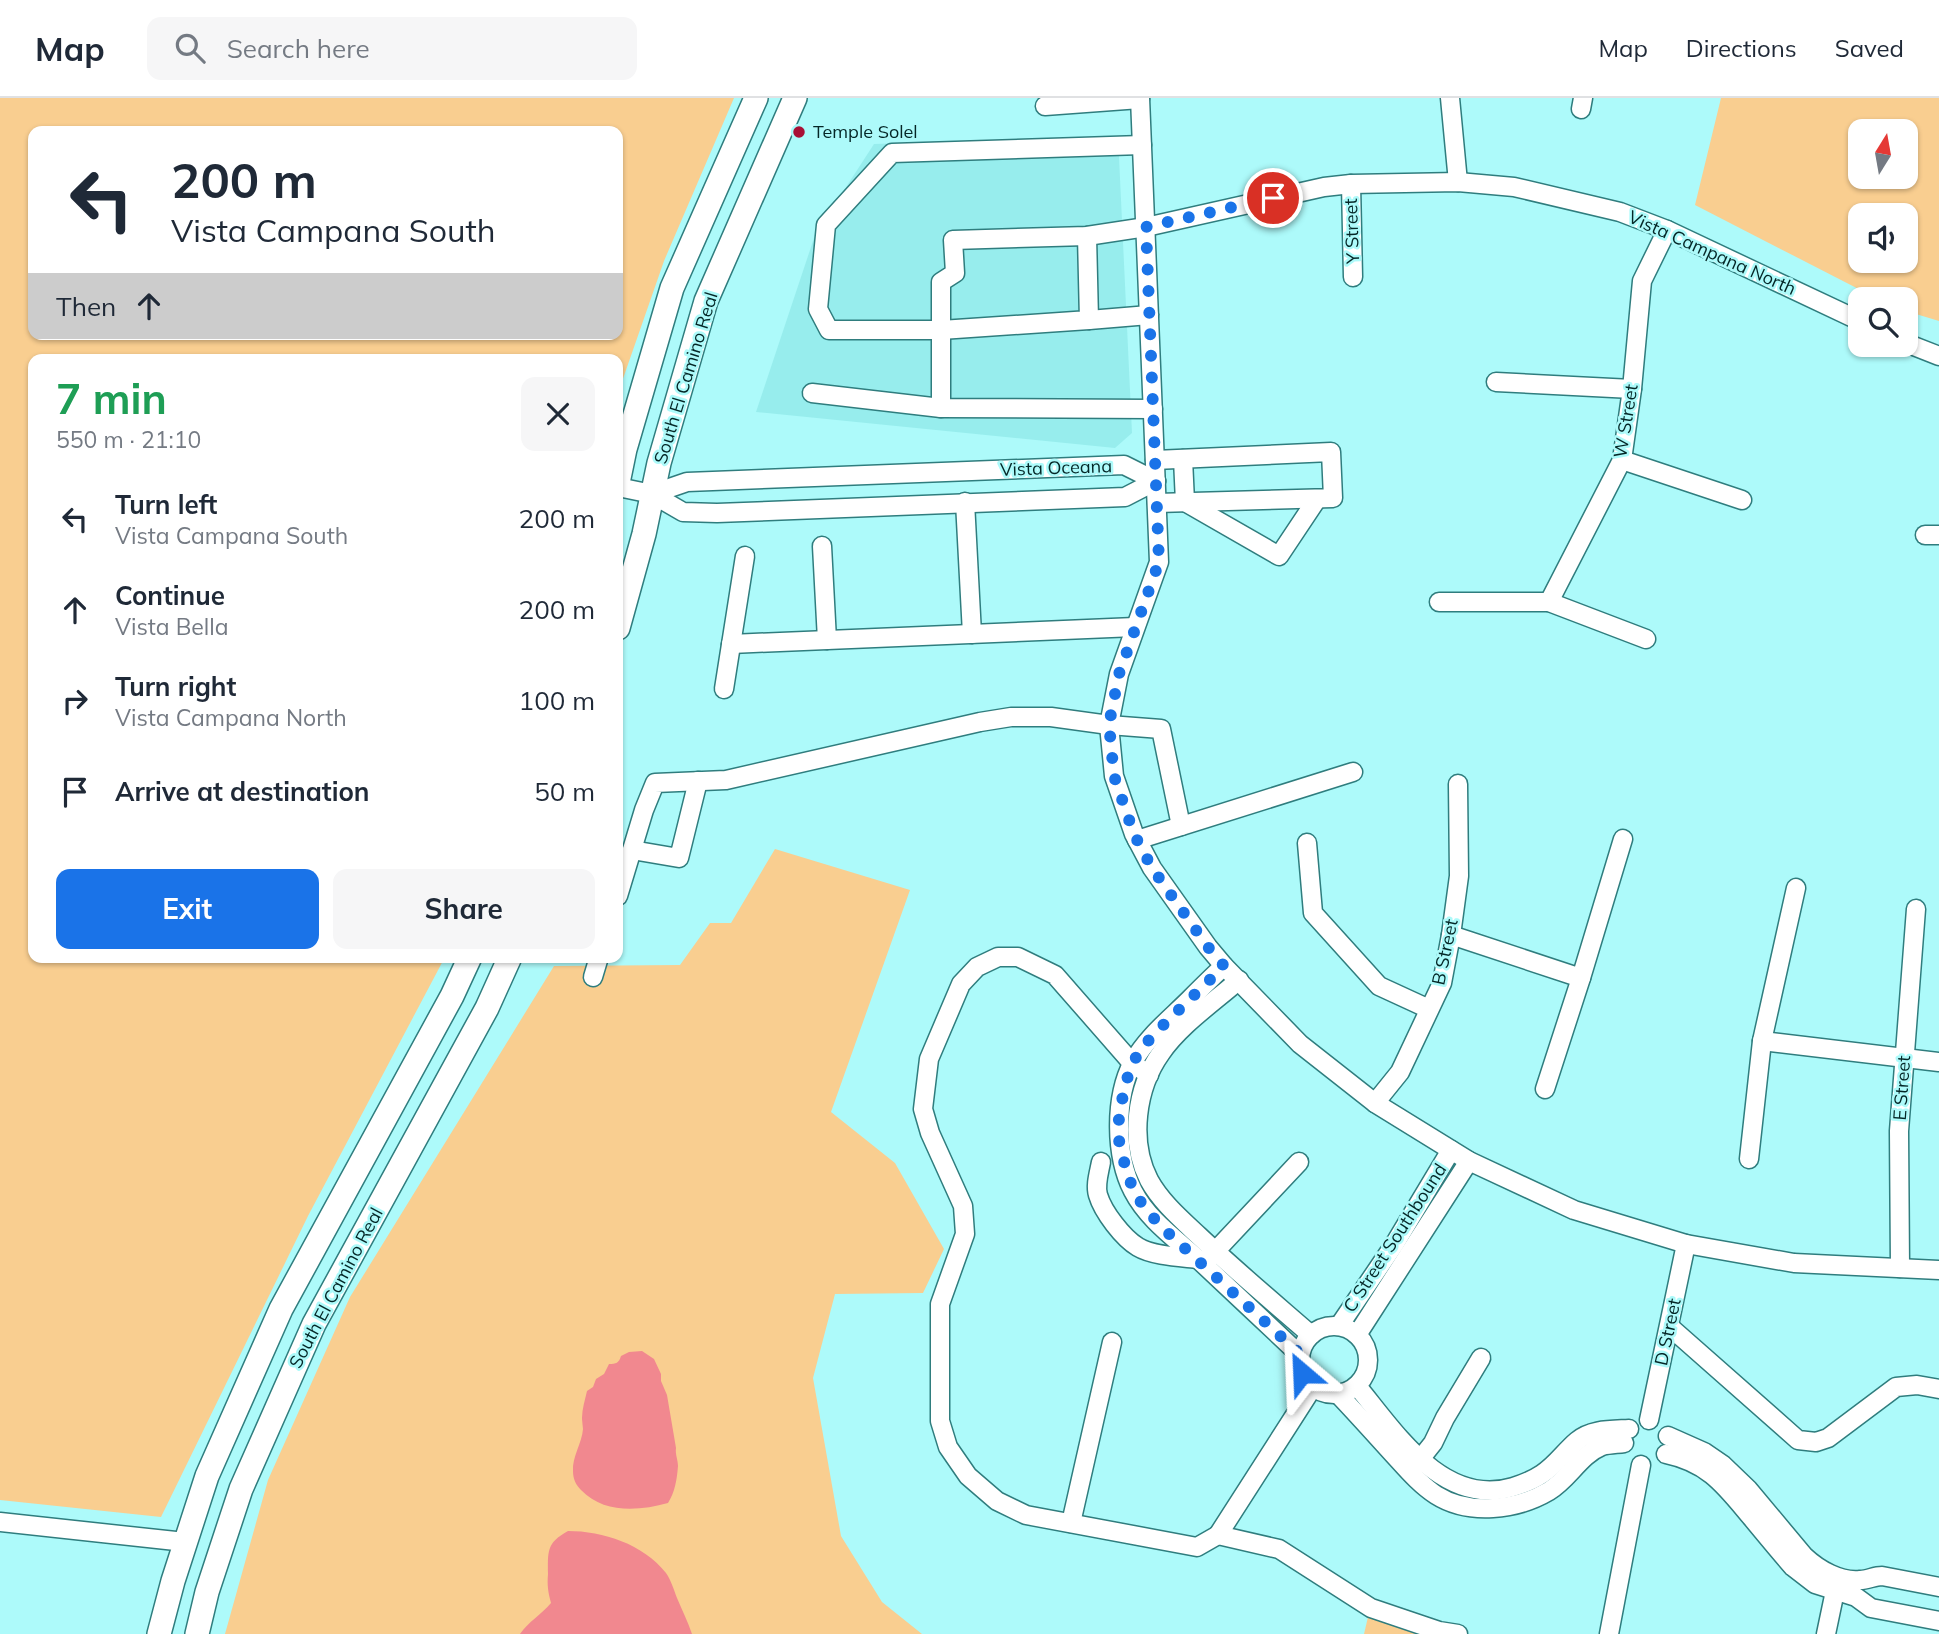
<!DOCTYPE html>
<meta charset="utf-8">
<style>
:root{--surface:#fff;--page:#f6f6f7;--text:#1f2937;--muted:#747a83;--line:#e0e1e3;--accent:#1a73e8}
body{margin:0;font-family:Mulish,sans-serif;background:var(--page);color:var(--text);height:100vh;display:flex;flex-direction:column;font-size:26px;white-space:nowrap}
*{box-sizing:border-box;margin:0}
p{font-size:23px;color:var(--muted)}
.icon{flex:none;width:38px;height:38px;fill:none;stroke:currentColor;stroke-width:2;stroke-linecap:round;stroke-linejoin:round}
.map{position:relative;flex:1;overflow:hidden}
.side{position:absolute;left:28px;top:256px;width:595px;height:609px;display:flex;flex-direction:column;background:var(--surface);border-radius:14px;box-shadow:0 2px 5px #0004}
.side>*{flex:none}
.hud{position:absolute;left:28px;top:28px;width:595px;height:214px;border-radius:14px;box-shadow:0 2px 5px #0004;background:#fff;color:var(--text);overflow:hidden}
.needle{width:46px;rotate:11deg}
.controls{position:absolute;left:1848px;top:21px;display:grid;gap:14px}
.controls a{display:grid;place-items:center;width:70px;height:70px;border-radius:14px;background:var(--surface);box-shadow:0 2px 5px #0004;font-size:35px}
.pin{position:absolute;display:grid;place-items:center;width:60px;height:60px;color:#fff;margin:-30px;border:4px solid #fff;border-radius:50%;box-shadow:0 2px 7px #0007}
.me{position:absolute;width:77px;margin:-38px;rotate:334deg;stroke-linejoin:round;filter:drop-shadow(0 0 5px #0008)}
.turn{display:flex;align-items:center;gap:24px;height:147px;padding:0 28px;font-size:32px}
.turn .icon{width:91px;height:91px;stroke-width:2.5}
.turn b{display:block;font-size:49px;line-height:60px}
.then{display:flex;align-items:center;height:66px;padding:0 28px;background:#0003;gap:14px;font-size:26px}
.round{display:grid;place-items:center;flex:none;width:74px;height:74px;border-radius:14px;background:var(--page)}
.overview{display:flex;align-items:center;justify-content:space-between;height:119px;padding:0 28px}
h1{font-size:42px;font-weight:700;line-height:52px;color:#1e9e55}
.cta{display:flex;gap:14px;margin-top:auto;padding:14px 28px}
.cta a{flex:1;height:80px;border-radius:14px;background:var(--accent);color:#fff;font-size:28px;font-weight:700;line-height:80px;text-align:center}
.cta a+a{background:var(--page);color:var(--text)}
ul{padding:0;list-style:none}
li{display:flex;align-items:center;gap:21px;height:91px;padding:0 28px}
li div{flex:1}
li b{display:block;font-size:26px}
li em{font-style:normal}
header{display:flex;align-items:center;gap:42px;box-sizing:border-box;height:98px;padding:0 35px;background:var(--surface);border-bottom:2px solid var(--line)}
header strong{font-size:33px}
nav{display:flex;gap:38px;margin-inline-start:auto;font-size:24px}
.search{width:490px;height:63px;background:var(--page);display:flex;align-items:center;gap:18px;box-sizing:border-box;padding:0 24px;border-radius:14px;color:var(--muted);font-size:26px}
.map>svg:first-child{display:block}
.built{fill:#97eded}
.green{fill:#f9ce90;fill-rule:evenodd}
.water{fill:#f1888f}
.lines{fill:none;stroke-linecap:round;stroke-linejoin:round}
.minor-casing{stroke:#2f7d7e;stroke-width:21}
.major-casing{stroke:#2f7d7e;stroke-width:26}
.minor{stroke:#fff;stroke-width:18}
.major{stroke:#fff;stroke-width:23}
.route{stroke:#1a73e8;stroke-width:12;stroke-dasharray:0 21.6}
.poi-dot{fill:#a81036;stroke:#adfafa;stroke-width:2.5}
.labels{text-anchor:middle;stroke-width:5;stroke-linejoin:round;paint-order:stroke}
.poi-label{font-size:18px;fill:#042626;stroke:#adfafa;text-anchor:start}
.street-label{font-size:18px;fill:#042626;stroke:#adfafa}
</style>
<header>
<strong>Map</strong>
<div class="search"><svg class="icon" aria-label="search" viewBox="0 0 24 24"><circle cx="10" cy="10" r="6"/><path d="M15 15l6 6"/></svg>Search here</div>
<nav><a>Map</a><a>Directions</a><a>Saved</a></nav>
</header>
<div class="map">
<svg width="1939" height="1536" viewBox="0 0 1939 1536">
<rect width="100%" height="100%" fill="#adfafa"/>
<polygon class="built" points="1118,38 1132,335 1115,350 756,314 815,137 874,46"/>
<g class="green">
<path d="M0,0H734L664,163L618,295V261H33V859H445L308,1118L161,1419L0,1402ZM618,33V236H33V33Z"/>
<path d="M1721,0H1939V223L1906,213V201H1878L1695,107ZM1906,33V79H1860V33ZM1860,117H1906V163H1860Z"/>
<polygon points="775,751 910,792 831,1014 895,1065 944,1151 923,1195 835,1196 813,1280 841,1438 882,1504 922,1536 225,1536 268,1382 350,1199 554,868 680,867 710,825 731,825"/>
<polygon points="1368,1519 1426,1536 1364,1536"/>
</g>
<g class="water">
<path d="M642,1253L654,1261L661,1276V1283L667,1297L676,1350C675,1356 678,1362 678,1368C677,1381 675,1394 668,1405C639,1413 604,1416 581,1392C576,1387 573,1381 573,1373C572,1359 582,1345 583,1331C583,1330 582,1322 582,1320C582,1311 585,1302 587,1293L593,1289L596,1281L604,1276L609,1266C616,1266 619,1265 621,1258L629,1254Z"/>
<path d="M568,1433C603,1433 643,1446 666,1475C671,1482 674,1492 677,1500C682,1512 688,1524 692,1536H520C528,1524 542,1516 551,1505C548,1494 547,1487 548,1476C548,1454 546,1445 568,1433Z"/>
</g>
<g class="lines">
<defs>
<g id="minor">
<polyline points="1140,0 1159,464 1119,576 1109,627 1114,678 1134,736 1152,770 1208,849 1224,868 1300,946 1375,1005 1469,1063 1574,1112 1686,1146 1794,1165 1939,1172"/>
<polyline points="1450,0 1458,84"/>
<polyline points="1045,8 1140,1"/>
<polyline points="1581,11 1583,0"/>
<polyline points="1351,86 1353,179"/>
<polyline points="1087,138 1089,222 941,232 829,232 818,211 826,127 892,55 1142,47"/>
<polyline points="1089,222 1149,217"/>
<polyline points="1906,245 1939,258"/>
<polyline points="1496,284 1632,291"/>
<polyline points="812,295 941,310"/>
<polyline points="1153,311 941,310 941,184 955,175 953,142 1087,138 1146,129 1324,89 1351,86 1458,84 1514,89 1620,114 1667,132 1860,223"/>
<polyline points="1183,361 1185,404"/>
<polyline points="1155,362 1331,354 1333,400 1157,405"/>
<polyline points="1622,362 1742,402"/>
<polyline points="618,389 652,396 683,414 717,415 1125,399 1156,383"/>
<polyline points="652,396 687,384 1124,367 1156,383"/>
<polyline points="965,404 972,536"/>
<polyline points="1185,404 1279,458 1317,401"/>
<polyline points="1925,437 1939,437"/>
<polyline points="822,448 827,542"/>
<polyline points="1439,504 1549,504 1646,541"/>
<polyline points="1549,504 1622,362 1632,291 1642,183 1667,132"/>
<polyline points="731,546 1135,529"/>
<polyline points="724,591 745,458"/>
<polyline points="1137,742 1353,674"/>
<polyline points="1307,745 1313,815 1379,888 1429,911"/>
<polyline points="632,752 679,760 698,683"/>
<polyline points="618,798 644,712 655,685 726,682 980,624 1011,619 1051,619 1109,627 1161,631 1181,728"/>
<polyline points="1451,837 1581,880"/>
<path d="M1224,868C1212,879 1201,890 1190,901C1170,921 1147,939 1133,964C1114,1000 1115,1058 1133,1093C1148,1122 1176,1141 1199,1162C1233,1194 1266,1225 1300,1257"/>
<polyline points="593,879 599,859"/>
<path d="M1239,882C1214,904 1179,928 1161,955C1136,990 1129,1043 1149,1082C1161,1104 1181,1121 1199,1138C1235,1172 1273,1204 1311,1237"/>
<polyline points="1762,943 1939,964"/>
<polyline points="1149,977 1132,965 1055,877 1018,859 998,859 977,869 961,886 929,961 923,1011 930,1035 963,1108 965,1136 940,1206 940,1323 948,1349 968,1378 997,1403 1026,1417 1197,1449 1218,1437 1279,1451 1371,1510 1439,1533 1458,1536"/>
<polyline points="1545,991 1581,880 1623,741"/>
<polyline points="1375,1005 1400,974 1442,885 1451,837 1459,778 1458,686"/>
<polyline points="1749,1061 1762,943 1796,790"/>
<path d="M1101,1064C1099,1075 1095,1087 1098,1097C1103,1114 1123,1140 1138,1149C1153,1158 1181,1159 1198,1161"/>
<polyline points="1208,1161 1299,1064"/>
<polyline points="1900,1170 1899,1033 1916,811"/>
<polyline points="1339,1228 1394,1147 1451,1052"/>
<circle cx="1334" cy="1262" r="34"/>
<polyline points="1670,1229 1798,1342 1816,1344 1828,1340 1896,1289 1917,1287 1939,1291"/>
<polyline points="1357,1237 1469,1063"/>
<path d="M1357,1288C1395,1334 1443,1410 1513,1389C1523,1386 1533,1382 1542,1376C1556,1367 1565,1353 1577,1343C1591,1331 1611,1332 1629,1331"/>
<path d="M1338,1296C1357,1316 1375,1336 1393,1356C1406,1370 1419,1386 1436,1397C1469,1418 1517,1412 1549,1393C1569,1381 1580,1357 1602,1348C1609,1346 1617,1346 1624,1345"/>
<polyline points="1649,1322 1686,1146"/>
<path d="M1668,1338L1704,1354L1723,1367L1748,1391L1804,1458C1819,1472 1840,1484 1860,1482C1868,1482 1874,1478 1882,1478L1939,1489"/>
<path d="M1666,1356C1709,1365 1725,1388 1751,1419C1765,1436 1779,1453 1793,1469L1815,1486L1856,1499L1871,1510L1939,1523"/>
<polyline points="1414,1369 1433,1345 1445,1320 1481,1260"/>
<polyline points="0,1424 185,1444"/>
<polyline points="1071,1425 1112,1244"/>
<polyline points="1218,1437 1313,1289"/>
<polyline points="1609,1536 1641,1367"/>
<polyline points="1826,1536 1835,1493"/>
</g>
<g id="major">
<polyline points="618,385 625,351 672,190 756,0"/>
<polyline points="618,530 644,436 659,365 706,203 795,0"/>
<polyline points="159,1536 173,1483 207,1378 281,1211 452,898 470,859"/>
<polyline points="197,1536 207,1494 241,1391 314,1226 487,910 510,859"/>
</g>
</defs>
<use href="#minor" class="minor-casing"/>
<use href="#major" class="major-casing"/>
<use href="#minor" class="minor"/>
<use href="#major" class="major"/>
</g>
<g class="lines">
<polyline class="route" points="1273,100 1146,129 1159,464 1119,576 1109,626 1114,678 1134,736 1152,770 1208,849 1224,868 1151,939 1132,965 1124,991 1119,1020 1118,1036 1121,1054 1133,1092 1146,1112 1167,1134 1300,1256 1302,1275"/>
</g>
<circle class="poi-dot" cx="799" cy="34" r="7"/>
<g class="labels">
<g class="poi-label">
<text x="813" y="40">Temple Solel</text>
</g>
<g class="street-label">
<text transform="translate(1352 133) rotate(-92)" y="6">Y Street</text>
<text transform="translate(1712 155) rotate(24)" y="6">Vista Campana North</text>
<text transform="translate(686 280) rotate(-73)" y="6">South El Camino Real</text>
<text transform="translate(1626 323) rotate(-81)" y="6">W Street</text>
<text transform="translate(1056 370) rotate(-2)" y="6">Vista Oceana</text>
<text transform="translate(1445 854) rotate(-78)" y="6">B Street</text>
<text transform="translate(1902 990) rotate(-86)" y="6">E Street</text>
<text transform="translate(1395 1140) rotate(-57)" y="6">C Street Southbound</text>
<text transform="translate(336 1190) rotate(-62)" y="6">South El Camino Real</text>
<text transform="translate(1668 1234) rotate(-78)" y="6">D Street</text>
</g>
</g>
</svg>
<div class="controls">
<a><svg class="needle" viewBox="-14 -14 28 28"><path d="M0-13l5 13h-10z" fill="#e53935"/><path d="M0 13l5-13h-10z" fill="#747a83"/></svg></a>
<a><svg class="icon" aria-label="sound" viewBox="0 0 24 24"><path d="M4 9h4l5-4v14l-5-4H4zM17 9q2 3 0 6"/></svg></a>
<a><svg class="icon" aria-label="search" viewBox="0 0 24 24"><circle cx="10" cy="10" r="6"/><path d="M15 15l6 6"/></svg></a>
</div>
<div class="pin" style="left:1273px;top:100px;background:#d93025"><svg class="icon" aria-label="arrive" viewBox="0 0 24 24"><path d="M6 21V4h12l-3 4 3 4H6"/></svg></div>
<svg class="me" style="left:1302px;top:1275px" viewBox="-20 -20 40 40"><path d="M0-17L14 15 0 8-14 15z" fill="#1a73e8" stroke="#fff" stroke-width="4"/></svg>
<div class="hud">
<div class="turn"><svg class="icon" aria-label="left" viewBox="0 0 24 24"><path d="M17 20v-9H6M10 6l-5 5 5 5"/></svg><div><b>200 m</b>Vista Campana South</div></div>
<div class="then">Then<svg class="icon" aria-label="ahead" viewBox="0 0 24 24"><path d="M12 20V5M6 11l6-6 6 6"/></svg></div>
</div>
<section class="side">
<div class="overview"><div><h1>7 min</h1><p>550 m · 21:10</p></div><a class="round"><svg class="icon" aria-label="close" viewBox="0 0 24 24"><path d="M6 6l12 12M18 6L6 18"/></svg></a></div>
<ul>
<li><svg class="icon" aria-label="left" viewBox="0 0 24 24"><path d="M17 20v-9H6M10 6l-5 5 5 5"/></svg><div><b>Turn left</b><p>Vista Campana South</p></div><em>200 m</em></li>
<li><svg class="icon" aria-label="ahead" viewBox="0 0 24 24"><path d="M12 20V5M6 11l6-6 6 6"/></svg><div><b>Continue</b><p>Vista Bella</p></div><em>200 m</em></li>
<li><svg class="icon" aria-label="right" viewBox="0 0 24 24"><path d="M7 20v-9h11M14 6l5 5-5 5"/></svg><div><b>Turn right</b><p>Vista Campana North</p></div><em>100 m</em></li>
<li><svg class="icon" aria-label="arrive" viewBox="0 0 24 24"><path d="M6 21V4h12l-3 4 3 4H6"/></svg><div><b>Arrive at destination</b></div><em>50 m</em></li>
</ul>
<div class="cta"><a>Exit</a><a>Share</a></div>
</section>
</div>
